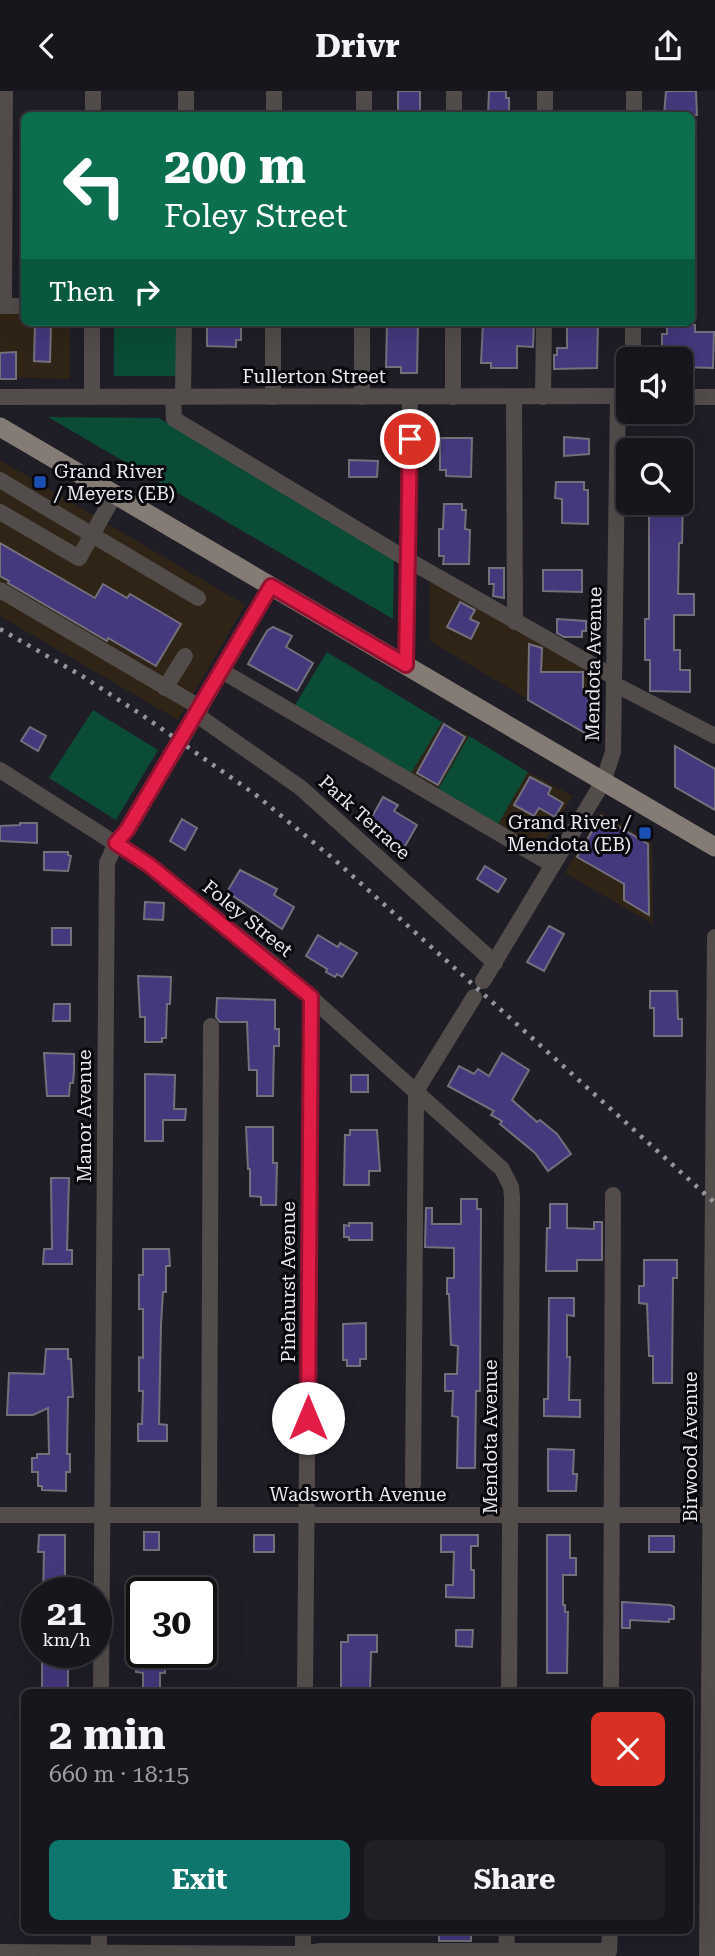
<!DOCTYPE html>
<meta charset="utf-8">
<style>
:root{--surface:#17161d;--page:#201f26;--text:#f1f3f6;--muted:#9e9fa4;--line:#36353b;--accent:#0f766e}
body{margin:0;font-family:"Roboto Serif",serif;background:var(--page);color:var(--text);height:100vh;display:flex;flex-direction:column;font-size:26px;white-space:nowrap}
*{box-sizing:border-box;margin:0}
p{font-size:23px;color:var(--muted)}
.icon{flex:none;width:38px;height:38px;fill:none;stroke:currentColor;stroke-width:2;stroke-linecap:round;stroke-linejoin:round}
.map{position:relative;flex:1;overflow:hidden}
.drawer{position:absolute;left:21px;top:1598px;width:672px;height:245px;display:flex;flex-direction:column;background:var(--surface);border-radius:10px;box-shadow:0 7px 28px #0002,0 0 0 2px var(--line)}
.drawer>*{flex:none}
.hud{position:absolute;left:21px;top:21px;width:674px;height:214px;border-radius:10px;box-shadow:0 7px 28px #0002,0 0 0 2px var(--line);background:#0b6e4f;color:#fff;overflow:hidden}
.tools{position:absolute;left:616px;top:256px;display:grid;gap:14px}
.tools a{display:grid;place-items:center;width:77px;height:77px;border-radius:10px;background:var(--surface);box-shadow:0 7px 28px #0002,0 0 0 2px var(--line);font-size:35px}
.speed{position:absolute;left:21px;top:1486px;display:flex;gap:14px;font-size:35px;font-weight:700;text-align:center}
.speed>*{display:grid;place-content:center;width:91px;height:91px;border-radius:50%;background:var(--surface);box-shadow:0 7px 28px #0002,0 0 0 2px var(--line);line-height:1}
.speed small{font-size:18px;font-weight:400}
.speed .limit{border:4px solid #111;border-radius:10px;background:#fff;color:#111}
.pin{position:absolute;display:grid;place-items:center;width:60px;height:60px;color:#fff;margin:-30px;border:4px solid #fff;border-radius:50%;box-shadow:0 2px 7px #0007}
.me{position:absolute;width:77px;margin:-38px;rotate:0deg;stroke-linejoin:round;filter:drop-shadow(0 0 5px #0008)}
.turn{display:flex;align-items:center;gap:24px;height:147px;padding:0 28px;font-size:32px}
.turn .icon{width:91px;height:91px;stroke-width:2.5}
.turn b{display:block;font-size:49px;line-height:60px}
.then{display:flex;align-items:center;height:66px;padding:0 28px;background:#0003;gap:14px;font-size:26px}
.round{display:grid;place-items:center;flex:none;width:74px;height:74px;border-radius:10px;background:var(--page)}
.overview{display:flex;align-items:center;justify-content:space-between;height:119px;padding:0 28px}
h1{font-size:42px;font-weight:700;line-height:52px}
.action{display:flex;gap:14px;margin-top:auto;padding:14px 28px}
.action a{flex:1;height:80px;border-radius:10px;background:var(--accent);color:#fff;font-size:28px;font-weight:700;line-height:80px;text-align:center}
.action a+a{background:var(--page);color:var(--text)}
header{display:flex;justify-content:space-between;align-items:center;height:91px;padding:0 28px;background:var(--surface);font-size:32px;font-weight:700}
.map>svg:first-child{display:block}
.commercial{fill:#302416}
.green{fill:#0a4c35}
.building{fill:#46387d;stroke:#71707b;stroke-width:2}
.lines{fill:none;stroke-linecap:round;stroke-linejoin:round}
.minor{stroke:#524d4b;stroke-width:16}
.major{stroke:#857b75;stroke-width:19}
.rail{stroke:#95959c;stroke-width:4.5;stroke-dasharray:3.5 7;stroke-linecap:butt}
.route-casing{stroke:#92132f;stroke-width:18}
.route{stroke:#e11d48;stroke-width:12}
.transit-dot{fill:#1a4fb4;stroke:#09090d;stroke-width:2.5}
.labels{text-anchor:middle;stroke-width:6;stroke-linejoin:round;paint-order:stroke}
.street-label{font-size:19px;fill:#e9e9ef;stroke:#09090d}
.poi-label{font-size:19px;fill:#e9e9ef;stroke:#09090d;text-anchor:start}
</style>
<header><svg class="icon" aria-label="back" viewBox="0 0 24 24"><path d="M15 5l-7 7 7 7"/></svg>Drivr<svg class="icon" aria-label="share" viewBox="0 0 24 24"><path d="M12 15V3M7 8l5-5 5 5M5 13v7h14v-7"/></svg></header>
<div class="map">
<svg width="715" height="1865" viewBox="0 0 715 1865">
<rect width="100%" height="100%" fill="#1f1e27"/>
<g class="commercial">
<polygon points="0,221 24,221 24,231 70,231 70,288 0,286"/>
<polygon points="0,369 245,514 178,629 0,525"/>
<polygon points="430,487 598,586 597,649 430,550"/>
<polygon points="442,631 469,645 437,700 410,684"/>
<polygon points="528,681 572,705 540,759 497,735"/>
<polygon points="601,721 652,752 653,833 565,782"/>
</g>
<g class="green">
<rect x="114" y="231" width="64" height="54"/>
<polygon points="48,326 159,327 394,469 393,528"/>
<polygon points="327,561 442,631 410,684 295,614"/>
<polygon points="93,619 158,659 116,729 49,687"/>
<polygon points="469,645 528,681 497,735 437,700"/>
</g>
<g class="building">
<rect x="398" y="0" width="22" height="24"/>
<polygon points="489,0 506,0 506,7 509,7 509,24 488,24"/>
<polygon points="666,0 696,0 697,24 664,24"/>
<polygon points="35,231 51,231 50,271 34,270"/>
<polygon points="483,231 534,231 533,256 517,255 517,277 491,277 491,272 481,272"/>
<polygon points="567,232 598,232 597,277 554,278 554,264 557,264 557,257 567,257"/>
<polygon points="667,232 695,234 695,241 714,241 713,277 681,276 681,268 662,268 662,243 667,243"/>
<polygon points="387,233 418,233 417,282 401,282 401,276 386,276"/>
<polygon points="207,236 241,236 241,249 236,249 236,256 207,255"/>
<polygon points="16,261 16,288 0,288 0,262"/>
<polygon points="564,346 589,348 589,363 564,365"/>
<polygon points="440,347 472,347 471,386 446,385 446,379 440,379"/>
<polygon points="349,369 378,370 377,386 349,386"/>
<polygon points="556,391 584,391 584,399 588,399 588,433 562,432 562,408 555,407"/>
<polygon points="444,413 462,413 462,419 466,419 465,438 470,439 469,473 443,473 444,465 439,465 439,438 443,438"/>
<polygon points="649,413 683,413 682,452 679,452 678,503 694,503 694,524 674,524 674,559 680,559 680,579 690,579 690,601 650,600 650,569 645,569 645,528 649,528"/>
<polygon points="0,452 95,507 103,493 127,507 130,503 181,533 156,575 108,547 107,550 8,492 9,490 0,485"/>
<polygon points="489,477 504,477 504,507 493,505 494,493 489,493"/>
<polygon points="543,479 582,479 582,501 543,500"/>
<polygon points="460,511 475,519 470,528 479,532 471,548 447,536"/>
<polygon points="557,528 586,530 586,540 582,540 582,546 564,546 557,542"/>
<polygon points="273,536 292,545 286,556 313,572 297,600 248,573 267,540"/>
<polygon points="529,553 542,557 541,581 583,581 583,599 597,599 597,649 528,609"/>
<polygon points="444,633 465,646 438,694 417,682"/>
<polygon points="30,636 46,645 38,660 21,650"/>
<polygon points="675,655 715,678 715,719 675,696"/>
<polygon points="530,686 551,697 548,703 563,712 555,726 539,717 534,725 514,714"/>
<polygon points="383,706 398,714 394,720 417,734 404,757 390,749 392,744 369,731"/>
<polygon points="601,725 648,753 649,824 624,809 624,793 577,766"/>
<polygon points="182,728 197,737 185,759 170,750"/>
<polygon points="20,732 37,732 37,752 0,750 0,735 20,734"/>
<polygon points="44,761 68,761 68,764 71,765 68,780 44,779"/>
<polygon points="485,775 506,788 498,801 477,788"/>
<polygon points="240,779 277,798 274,804 294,816 282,838 227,801"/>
<polygon points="145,811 164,812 163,829 144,828"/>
<polygon points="549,835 564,843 544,880 527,871"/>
<rect x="52" y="837" width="19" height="17"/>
<polygon points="318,844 338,856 340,852 357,862 342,886 337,883 335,886 326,881 327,878 306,865"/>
<polygon points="138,885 171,886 170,913 167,913 166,947 162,947 162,951 145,951 145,926 140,926"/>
<polygon points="650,900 677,900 678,928 682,928 682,945 654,945 654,917 650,917"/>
<polygon points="217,907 275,909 275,938 279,938 279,955 274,955 273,1005 257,1005 257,979 249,979 247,931 220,931 216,926"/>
<polygon points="54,913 70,913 70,930 53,930"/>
<polygon points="44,962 74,963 74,980 73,992 70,992 69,1005 47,1005"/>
<polygon points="502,962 529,979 512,1009 537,1031 540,1029 557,1043 571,1063 548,1080 535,1062 500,1033 502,1030 491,1024 494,1020 448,995 459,975 474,983 478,978 489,985"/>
<polygon points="145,983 175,984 174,1018 186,1018 185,1029 163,1029 163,1050 145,1050"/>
<rect x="351" y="984" width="17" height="17"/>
<polygon points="246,1036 273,1036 273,1072 277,1072 276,1114 261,1114 261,1106 250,1105 250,1078 248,1078"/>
<polygon points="350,1039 377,1039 380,1080 369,1080 369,1094 344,1094 345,1044 350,1044"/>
<polygon points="51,1087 69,1087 67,1159 72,1159 72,1173 43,1173 44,1158 52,1158"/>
<polygon points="461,1108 477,1108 477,1118 481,1118 480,1300 476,1300 475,1377 457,1377 458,1326 452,1325 453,1300 445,1300 445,1283 457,1283 458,1255 451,1254 449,1203 447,1203 447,1187 454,1187 454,1157 425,1156 426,1117 432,1117 432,1133 461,1133"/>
<polygon points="550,1113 567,1113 567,1137 594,1138 594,1131 602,1131 602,1169 577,1169 577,1180 546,1180 547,1137 550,1137"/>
<polygon points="349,1132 372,1132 372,1149 349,1149 349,1146 344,1146 344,1134 349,1135"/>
<polygon points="143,1158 169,1158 170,1175 166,1175 166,1201 163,1201 161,1233 159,1333 167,1334 167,1350 138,1350 138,1333 142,1333 143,1300 139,1300 139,1266 143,1267 143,1218 139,1218 139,1184 143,1184"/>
<polygon points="644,1169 677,1169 677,1187 673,1187 672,1292 653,1292 653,1265 649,1265 647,1213 639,1212 639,1195 644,1195"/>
<polygon points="549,1207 574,1207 574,1225 567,1224 567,1266 570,1266 569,1309 580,1309 580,1326 544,1325 544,1308 548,1308"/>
<polygon points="366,1232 366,1268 360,1268 360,1275 347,1275 347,1269 343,1269 343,1233"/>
<polygon points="46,1258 68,1258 68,1268 71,1268 73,1306 68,1306 67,1363 70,1363 70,1381 66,1381 66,1400 42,1399 42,1395 38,1395 38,1381 32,1381 32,1367 37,1367 37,1363 49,1363 48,1317 33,1324 7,1324 9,1282 44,1283"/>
<polygon points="548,1358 574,1359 573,1383 577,1383 576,1400 548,1400"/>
<rect x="144" y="1441" width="15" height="18"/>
<polygon points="39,1444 65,1444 65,1502 43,1502 44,1461 38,1461"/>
<rect x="254" y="1444" width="20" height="17"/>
<polygon points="441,1444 478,1444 478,1455 471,1455 471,1479 474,1479 474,1507 446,1506 446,1494 453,1494 454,1461 441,1461"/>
<polygon points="547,1444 570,1444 570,1467 576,1467 576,1484 563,1484 563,1514 565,1514 565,1521 568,1521 567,1582 547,1582"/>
<rect x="649" y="1445" width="25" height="16"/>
<polygon points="622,1511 670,1514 674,1516 674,1528 669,1528 669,1531 630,1529 630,1537 622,1537"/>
<polygon points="456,1539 473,1539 472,1556 456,1555"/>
<polygon points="348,1544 377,1544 377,1561 371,1561 370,1601 341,1601 341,1551 348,1551"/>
<rect x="42" y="1561" width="26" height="40"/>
<polygon points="136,1564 165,1565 165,1582 160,1582 160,1601 143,1601 143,1582 136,1581"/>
<rect x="439" y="1839" width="32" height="11"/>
</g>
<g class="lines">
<g class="minor">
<polyline points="186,0 186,24"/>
<polyline points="93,24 93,0"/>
<polyline points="274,24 274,0"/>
<polyline points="364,24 364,0"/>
<polyline points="454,24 454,0"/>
<polyline points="545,24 545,0"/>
<polyline points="634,24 634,0"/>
<polyline points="0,215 24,215"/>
<polyline points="4,215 5,0"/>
<polyline points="633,268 633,231"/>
<polyline points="0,306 628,305"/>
<polyline points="92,306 92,231"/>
<polyline points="173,306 174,328 408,469 614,586"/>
<polyline points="183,306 184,231"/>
<polyline points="273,306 273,231"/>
<polyline points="362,306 362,231"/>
<polyline points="453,306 453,231"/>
<polyline points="514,306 515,531"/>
<polyline points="543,306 544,231"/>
<polyline points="681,306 715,306"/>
<polyline points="0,389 198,507"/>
<polyline points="0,421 79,467 115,403"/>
<polyline points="0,499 201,617"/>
<polyline points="406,574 410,306"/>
<polyline points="222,580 553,774"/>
<polyline points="614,593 715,645"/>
<polyline points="165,597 185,565"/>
<polyline points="197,624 301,697 495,872"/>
<polyline points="0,679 149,774 278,877 502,1078 511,1096 512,1106 509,1601"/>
<polyline points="483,890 603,691 613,661 618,305"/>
<polyline points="413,1393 416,1000 474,906"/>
<polyline points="209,1423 211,935"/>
<polyline points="0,1424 715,1424"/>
<polyline points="101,1601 107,772 116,752 127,739 181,650 271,494"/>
<polyline points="305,1601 311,906"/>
<polyline points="611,1601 613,1104"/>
<polyline points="0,1861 303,1863 321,1860 609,1860 610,1839"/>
<polyline points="99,1865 99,1839"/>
<polyline points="303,1865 303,1839"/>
<polyline points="506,1865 507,1839"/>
<polyline points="707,1865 715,846"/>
</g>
<polyline class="major" points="0,336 715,756"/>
<polyline class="rail" points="0,538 82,585 142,624 256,704 336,770 715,1112"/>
</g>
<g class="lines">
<defs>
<polyline id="route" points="308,1327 311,906 149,774 116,752 127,739 271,495 406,574 410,348"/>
</defs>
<use href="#route" class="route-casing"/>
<use href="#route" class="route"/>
</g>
<g class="transit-dot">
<rect x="33" y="384" width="14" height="14" rx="3.5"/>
<rect x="638" y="735" width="14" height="14" rx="3.5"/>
</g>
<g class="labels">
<g class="street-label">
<text x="314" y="292">Fullerton Street</text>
<text transform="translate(593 573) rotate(-89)" y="7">Mendota Avenue</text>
<text transform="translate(365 726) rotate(42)" y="7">Park Terrace</text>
<text transform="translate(248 827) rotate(39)" y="7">Foley Street</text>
<text transform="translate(84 1025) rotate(-90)" y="7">Manor Avenue</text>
<text transform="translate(288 1191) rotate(-90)" y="7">Pinehurst Avenue</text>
<text transform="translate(490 1346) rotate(-90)" y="7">Mendota Avenue</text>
<text transform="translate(690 1356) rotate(-90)" y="7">Birwood Avenue</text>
<text x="358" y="1410">Wadsworth Avenue</text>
</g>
<g class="poi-label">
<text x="54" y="387">Grand River<tspan x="54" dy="22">/ Meyers (EB)</tspan></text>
<text x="631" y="738" text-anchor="end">Grand River /<tspan x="631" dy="22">Mendota (EB)</tspan></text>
</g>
</g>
</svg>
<div class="tools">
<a><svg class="icon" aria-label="sound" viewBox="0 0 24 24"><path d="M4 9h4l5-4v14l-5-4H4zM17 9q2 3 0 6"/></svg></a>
<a><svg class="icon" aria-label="search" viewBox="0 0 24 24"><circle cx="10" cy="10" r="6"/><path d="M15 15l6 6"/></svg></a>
</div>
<div class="speed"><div>21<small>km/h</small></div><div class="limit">30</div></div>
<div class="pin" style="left:410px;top:348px;background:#d93025"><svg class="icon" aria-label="arrive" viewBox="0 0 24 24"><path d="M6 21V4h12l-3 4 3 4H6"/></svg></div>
<svg class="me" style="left:308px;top:1327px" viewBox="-20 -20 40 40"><circle r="19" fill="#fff"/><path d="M0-13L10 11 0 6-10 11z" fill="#e11d48"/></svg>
<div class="hud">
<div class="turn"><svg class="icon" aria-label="left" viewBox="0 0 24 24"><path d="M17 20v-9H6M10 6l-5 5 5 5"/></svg><div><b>200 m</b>Foley Street</div></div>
<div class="then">Then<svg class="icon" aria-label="right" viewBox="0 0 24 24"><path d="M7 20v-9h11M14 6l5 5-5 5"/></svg></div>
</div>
<section class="drawer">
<div class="overview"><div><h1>2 min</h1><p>660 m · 18:15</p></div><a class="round" style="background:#d93025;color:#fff"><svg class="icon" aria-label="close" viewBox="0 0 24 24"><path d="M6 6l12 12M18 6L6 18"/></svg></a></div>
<div class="action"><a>Exit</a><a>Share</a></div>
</section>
</div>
